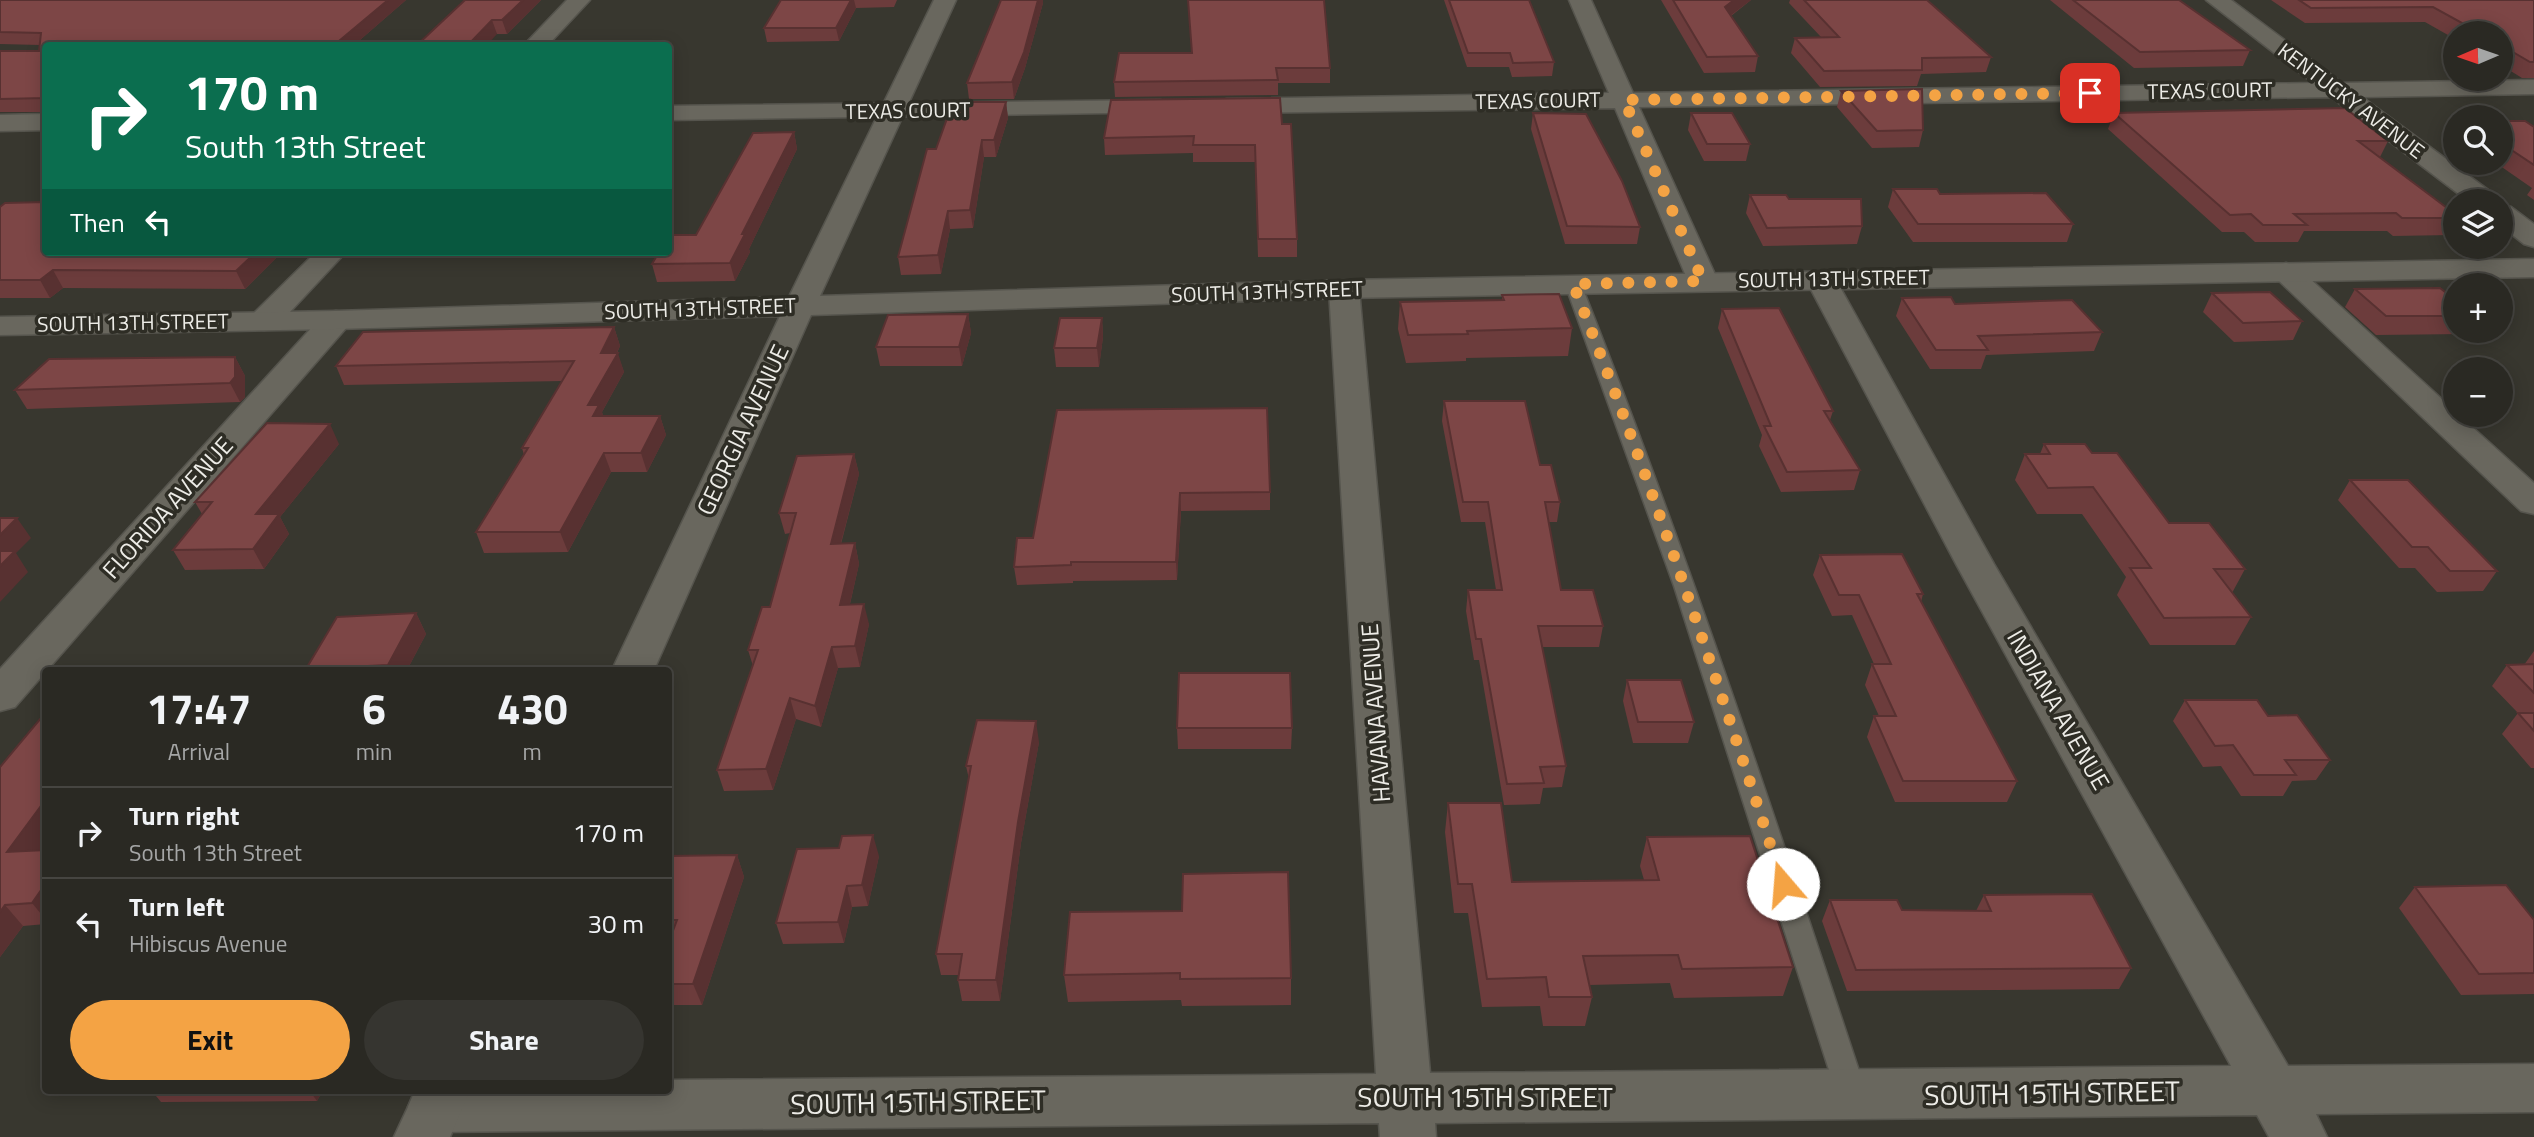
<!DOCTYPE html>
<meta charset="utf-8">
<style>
:root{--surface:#2a2923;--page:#363530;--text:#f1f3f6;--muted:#a5a6a6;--line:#464541;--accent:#f4a344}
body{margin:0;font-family:"Titillium Web",sans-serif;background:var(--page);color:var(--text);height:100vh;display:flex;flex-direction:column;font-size:26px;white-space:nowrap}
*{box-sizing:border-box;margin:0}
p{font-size:23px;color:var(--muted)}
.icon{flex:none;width:38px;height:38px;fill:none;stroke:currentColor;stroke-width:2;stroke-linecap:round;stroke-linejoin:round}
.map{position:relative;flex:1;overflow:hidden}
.side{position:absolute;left:42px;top:667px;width:630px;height:427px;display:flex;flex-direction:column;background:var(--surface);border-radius:7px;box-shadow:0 4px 18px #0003,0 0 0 2px var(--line)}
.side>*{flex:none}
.banner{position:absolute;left:42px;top:42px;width:630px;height:214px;border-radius:7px;box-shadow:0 4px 18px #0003,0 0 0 2px var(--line);background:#0b6e4f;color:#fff;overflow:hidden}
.needle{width:46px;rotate:268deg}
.tools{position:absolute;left:2443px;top:21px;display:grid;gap:14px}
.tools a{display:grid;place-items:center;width:70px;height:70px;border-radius:50%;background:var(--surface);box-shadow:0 4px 18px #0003,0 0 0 2px var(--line);font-size:35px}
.pin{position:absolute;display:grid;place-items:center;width:60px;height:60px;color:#fff;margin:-30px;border-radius:14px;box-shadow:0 4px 10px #0006}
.me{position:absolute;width:77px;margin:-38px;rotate:342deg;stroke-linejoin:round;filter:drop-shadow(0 0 5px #0008)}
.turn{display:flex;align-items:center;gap:24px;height:147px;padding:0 28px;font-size:32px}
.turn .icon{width:91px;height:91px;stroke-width:2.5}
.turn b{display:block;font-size:49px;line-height:60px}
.then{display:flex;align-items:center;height:66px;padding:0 28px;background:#0003;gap:14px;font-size:26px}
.eta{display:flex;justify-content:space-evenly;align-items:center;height:119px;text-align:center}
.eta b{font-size:42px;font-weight:700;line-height:49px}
.cta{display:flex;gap:14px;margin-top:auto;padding:14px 28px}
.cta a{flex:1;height:80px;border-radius:42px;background:var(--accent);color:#111;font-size:28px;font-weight:700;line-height:80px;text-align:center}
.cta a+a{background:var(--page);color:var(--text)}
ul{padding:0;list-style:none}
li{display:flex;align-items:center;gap:21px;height:91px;padding:0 28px;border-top:2px solid var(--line)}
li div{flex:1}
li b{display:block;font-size:26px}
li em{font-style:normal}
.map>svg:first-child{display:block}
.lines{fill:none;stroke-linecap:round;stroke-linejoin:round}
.lane-casing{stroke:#55544d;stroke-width:3}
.street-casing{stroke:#55544d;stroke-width:3}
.secondary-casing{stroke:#55544d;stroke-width:3}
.lane{fill:#69675e;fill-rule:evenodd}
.street{fill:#69675e;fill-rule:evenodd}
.secondary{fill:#69675e;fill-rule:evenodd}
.wall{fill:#6c3c3c}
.shaded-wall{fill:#583131}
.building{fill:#7d4646;stroke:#583131;stroke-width:2}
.route{stroke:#f4a344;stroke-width:12;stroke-dasharray:0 21.6}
.labels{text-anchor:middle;stroke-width:7;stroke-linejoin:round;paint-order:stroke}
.far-street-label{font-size:21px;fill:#edece7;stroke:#2e2d25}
.street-label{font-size:24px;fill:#edece7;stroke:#2e2d25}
.near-street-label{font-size:28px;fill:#edece7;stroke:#2e2d25}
</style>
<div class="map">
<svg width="2534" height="1137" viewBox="0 0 2534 1137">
<rect width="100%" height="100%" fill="#38372f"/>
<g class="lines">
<defs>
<path id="lane" d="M1573,279L1581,284C1687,551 1777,823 1867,1095L1862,1105L1852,1108L1842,1105L1837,1095L1674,586L1565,284Z"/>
<g id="street">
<polygon points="567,0 590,0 547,46 523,46"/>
<polygon points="1569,0 1591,0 1633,93 2313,83 2206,0 2231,0 2342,83 2534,80 2534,94 2362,97 2495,195 2499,201 2468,201 2331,97 1639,107 1718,281 1714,287 1703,290 1692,287 1688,281 1615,108 1227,113 1218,111 1215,106 1218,101 1227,99 1609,93"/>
<polygon points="1160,100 1169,102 1172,107 1169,112 668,120 668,106"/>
<polygon points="46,114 46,130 0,131 0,115"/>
<polygon points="2501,205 2511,207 2534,224 2534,247 2524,244 2501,226"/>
<polygon points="316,252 346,252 275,328 264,330 253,328 248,321 253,314"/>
<polygon points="2286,263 2296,266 2455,411 2455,415 2459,415 2534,483 2534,514 2521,511 2276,278 2271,272 2276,266"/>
<polygon points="1821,271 1832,274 1836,280 1994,564 2288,1066 2534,1064 2534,1112 2316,1114 2327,1137 2269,1137 2257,1115 1435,1123 1436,1137 1380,1137 1379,1123 435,1132 416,1125 408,1107 415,1090 668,1090 668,1080 1376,1074 1329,289 1333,283 1344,280 1355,283 1359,289 1430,1073 2231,1066 1956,564 1806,280 1810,274"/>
<polygon points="336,311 347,313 352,320 347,327 15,707 0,711 0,669 325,313"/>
</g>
<g id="secondary">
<polygon points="934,0 956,0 820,296 1344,280 2534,259 2534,277 1344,298 811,315 654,670 612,670 780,316 336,329 0,335 0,317 336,311 789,297"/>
<polygon points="416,1090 470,1090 450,1137 394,1137"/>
</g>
</defs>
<use href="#lane" class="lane-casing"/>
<use href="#street" class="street-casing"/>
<use href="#secondary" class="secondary-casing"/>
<use href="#lane" class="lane"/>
<use href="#street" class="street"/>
<use href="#secondary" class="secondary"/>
</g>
<g class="wall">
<polygon points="0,0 406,0 353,46 46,46 46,112 0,112 0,51 39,51 40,45 0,44"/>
<polygon points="465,0 541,0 507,34 497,34"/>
<polygon points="781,0 897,0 894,7 856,8 839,41 767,42 764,28"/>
<polygon points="1001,0 1043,0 1043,3 1025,68 1014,99 969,99 967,83"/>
<polygon points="1188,0 1330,68 1330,83 1278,83 1278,95 1115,97 1114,82 1192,53"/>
<polygon points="1444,0 1529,0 1554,62 1552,76 1512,77 1509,67 1467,67"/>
<polygon points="1661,0 1751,0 1731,16 1758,56 1755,72 1704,73"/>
<polygon points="1790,0 1927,0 1991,57 1986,72 1921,74 1917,86 1820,87 1791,53 1795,38 1821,37 1789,3"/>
<polygon points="2050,0 2179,0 2250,50 2243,66 2134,68"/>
<polygon points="2271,0 2534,0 2534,78 2522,78 2501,65 2501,33 2455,33 2455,39 2425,22 2305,23"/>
<polygon points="1841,91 1923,130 1919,147 1872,148 1837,107"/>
<polygon points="1006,102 1008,118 996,157 984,157 973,228 950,229 941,274 901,275 898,257 936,149 957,113"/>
<polygon points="1533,113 1640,227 1637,244 1565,244 1531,129"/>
<polygon points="1691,113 1750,144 1746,161 1704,161 1688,130"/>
<polygon points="2114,113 2388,141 2380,157 2455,214 2455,228 2451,235 2393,236 2387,231 2304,231 2298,242 2255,242 2244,232 2222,232 2108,129"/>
<polygon points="2501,121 2534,127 2534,200 2527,195 2532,188 2496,163 2501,163"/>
<polygon points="1282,124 1297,239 1297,257 1258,257 1255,162 1193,162 1193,153 1105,155 1104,138"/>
<polygon points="794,132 797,149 749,249 750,252 735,281 657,282 652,264 696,235"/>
<polygon points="1893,189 1940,194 2073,224 2067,242 1913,242 1888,207"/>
<polygon points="1750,195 1862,226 1857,244 1763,246 1746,213"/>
<polygon points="0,207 46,252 282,252 245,289 63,288 50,298 0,298"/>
<polygon points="2355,289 2455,300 2455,331 2466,331 2464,334 2376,335 2345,307"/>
<polygon points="2212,293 2302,321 2293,340 2234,342 2203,312"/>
<polygon points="1502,295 1572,328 1568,356 1466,358 1466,361 1406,363 1398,329 1400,302 1502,300"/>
<polygon points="1902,298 1955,304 2102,332 2094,351 1986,355 1981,369 1930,369 1896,316"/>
<polygon points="1722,309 1833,411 1830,420 1860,470 1854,490 1781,492 1759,446 1762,435 1718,328"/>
<polygon points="968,314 971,333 962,366 880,366 876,347"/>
<polygon points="1102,318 1103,337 1099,367 1056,367 1054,348"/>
<polygon points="614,327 620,346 617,353 624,372 602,412 603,416 660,416 666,435 647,472 611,472 568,552 484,553 476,532 524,455 522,448 562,381 344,385 336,366"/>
<polygon points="235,357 245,376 245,397 240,402 27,409 15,390"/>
<polygon points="1444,401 1540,465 1560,502 1557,522 1549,522 1561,590 1603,626 1599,647 1542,647 1566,766 1562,787 1543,788 1540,804 1504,805 1479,660 1474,660 1466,611 1468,590 1496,590 1485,522 1461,522 1442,421"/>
<polygon points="1057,410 1270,492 1270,510 1181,511 1177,580 1073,581 1073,583 1017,585 1014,567 1033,538"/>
<polygon points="339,444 280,517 289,534 264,569 185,570 173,550 202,514 195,502"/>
<polygon points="2044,444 2092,453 2169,523 2245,569 2232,593 2251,617 2235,645 2150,645 2117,595 2126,577 2082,514 2037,514 2015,480 2025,454 2040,454"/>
<polygon points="854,454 859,474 841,544 855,543 859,564 850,604 869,624 860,667 838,668 821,727 796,719 773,790 724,791 717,770 753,666 748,650 770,607 790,533 785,534 779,513"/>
<polygon points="2350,480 2497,571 2483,591 2437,592 2415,568 2399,568 2338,500"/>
<polygon points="1820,555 1923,594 1921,602 2017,781 2007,802 1895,802 1867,737 1874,716 1879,716 1865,685 1872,664 1874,664 1852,615 1832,616 1813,575"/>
<polygon points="416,613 426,634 407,670 307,670 306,669"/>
<polygon points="2534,651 2534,768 2531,768 2502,734 2518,713 2492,686 2507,665 2524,665"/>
<polygon points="1627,680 1694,722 1688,743 1633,743 1623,701"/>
<polygon points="2185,700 2268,716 2330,760 2316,780 2292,781 2283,796 2241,796 2221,766 2203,767 2173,721"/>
<polygon points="1177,728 1292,728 1291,749 1178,749"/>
<polygon points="1039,742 1021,843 1000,1001 962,1001 958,980 959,975 941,975 936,954 969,779 966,766"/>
<polygon points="0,767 40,850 46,850 46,924 23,926 0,957"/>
<polygon points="1448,803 1512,882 1644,880 1640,866 1647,837 1793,967 1783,996 1674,998 1670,983 1589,985 1592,997 1585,1026 1543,1026 1540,1006 1482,1007 1468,913 1454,913 1445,832"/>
<polygon points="737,855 744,877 702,1005 668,1005 668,944 670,941 668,941 668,856"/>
<polygon points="879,856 868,906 852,907 844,943 783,944 776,923"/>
<polygon points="2415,887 2534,920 2534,994 2461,995 2399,908"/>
<polygon points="1984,895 2131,968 2119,989 1847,991 1822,921 1830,900 1902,910 1976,911"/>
<polygon points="1070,912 1291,978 1291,1005 1182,1006 1181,1000 1068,1002 1064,975"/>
<polygon points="151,1090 323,1090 317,1101 161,1102"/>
</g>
<g class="shaded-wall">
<polygon points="388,0 406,0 353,46 333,46"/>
<polygon points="523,0 541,0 507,34 502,20"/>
<polygon points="851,0 854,0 856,8 839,41 836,28"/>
<polygon points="1038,0 1043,0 1043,3 1025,68 1014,99 1012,82"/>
<polygon points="1734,0 1751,0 1722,22 1725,7"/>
<polygon points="492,20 497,34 486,46 467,46"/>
<polygon points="1006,102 1008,118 996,157 994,140"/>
<polygon points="794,132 797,149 749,249 750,252 735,281 730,263 742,234"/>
<polygon points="982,140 984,157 973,228 970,210"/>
<polygon points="948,211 950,229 941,274 938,255"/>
<polygon points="256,252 282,252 245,289 236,271"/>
<polygon points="53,270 63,288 50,298 40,280"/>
<polygon points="968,314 971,333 962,366 959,347"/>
<polygon points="1102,318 1103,337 1099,367 1097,348"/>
<polygon points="614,327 620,346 609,369 618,353 624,372 602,412 606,425 600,436 588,405 601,353"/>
<polygon points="235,357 245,376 245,397 240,402 230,383"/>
<polygon points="660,416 666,435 647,472 641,453"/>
<polygon points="330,424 339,444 280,517 289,534 264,569 253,549 256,514"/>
<polygon points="604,453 611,472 568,552 560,532"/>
<polygon points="854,454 859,474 835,565 831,544"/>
<polygon points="1180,493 1181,511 1177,580 1176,562"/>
<polygon points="17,518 31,538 16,553 28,572 0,602 0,535"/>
<polygon points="855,543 859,564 845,625 840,605"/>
<polygon points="864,604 869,624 860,667 855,646"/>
<polygon points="416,613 426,634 407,670 390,670 388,665"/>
<polygon points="832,647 838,668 821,727 815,706"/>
<polygon points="790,698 796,719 773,790 766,769"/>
<polygon points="1036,721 1039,742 1021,843 1000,1001 996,980 1018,822"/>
<polygon points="46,799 46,843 24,873 7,852"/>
<polygon points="873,835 879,856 868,906 862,885"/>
<polygon points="737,855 744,877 702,1005 693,984"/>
<polygon points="46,883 46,920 32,903"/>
<polygon points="847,886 852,907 844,943 838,922"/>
<polygon points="5,905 23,926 0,957 0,912"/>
<polygon points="309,1090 323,1090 317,1101"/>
</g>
<g class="building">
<polygon points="0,0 388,0 333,46 46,46 46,98 0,99 0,51 39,51 41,33 0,32"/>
<polygon points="465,0 523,0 502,20 492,20 467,46 416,46"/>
<polygon points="781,0 851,0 836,28 764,28"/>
<polygon points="1001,0 1038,0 1024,52 1012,82 967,83"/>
<polygon points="1188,0 1324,0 1330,68 1276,68 1278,80 1114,82 1119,53 1192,53"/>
<polygon points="1449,0 1529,0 1554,62 1513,63 1510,53 1468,53"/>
<polygon points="1673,0 1734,0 1725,7 1758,56 1707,57"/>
<polygon points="1804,0 1927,0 1991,57 1922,58 1922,70 1824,71 1795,38 1839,37"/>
<polygon points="2073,0 2179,0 2250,50 2140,52"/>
<polygon points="2299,0 2534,0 2534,62 2530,62 2501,45 2501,33 2480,33 2433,7 2311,8"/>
<polygon points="1922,89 1923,130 1877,131 1841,91"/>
<polygon points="1280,98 1282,124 1291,124 1297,239 1258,239 1255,145 1193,145 1194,136 1104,138 1111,100"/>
<polygon points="960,102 1006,102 994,140 982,140 970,210 948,211 938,255 898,257 927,149 936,149 949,113 957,113"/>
<polygon points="2345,108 2388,141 2358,141 2455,214 2455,218 2402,218 2396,213 2294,214 2307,225 2263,225 2251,214 2230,215 2114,113"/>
<polygon points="1533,113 1586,114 1622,181 1640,227 1567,226"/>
<polygon points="1691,113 1732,113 1750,144 1707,144"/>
<polygon points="2501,121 2525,121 2534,127 2534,165 2501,143"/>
<polygon points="794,132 742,234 745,234 730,263 652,264 659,252 668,252 668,236 670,235 696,235 753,133"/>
<polygon points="1893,189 1937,189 1940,194 2046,193 2073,224 1918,224"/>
<polygon points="1750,195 1786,195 1789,199 1861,199 1862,226 1767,228"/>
<polygon points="46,202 46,252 256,252 236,271 53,270 40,280 0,280 0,207 5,203"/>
<polygon points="2440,288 2455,300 2455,316 2386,316 2355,289"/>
<polygon points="2270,292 2302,321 2243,323 2212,293"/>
<polygon points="1559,294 1572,328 1467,331 1468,334 1408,335 1400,302 1504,300 1502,295"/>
<polygon points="1951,297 1955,304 2072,300 2102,332 1978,336 1988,350 1936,350 1902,298"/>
<polygon points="1779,308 1833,411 1824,411 1860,470 1787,472 1764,426 1771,426 1722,309"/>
<polygon points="968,314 959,347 876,347 888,315"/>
<polygon points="1060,318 1102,318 1097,348 1054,348"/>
<polygon points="614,327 601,353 618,353 588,405 599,405 593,416 660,416 641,453 604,453 560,532 476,532 528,448 522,448 574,361 336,366 363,332"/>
<polygon points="235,357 235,377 230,383 15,390 49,359"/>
<polygon points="1444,401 1525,401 1540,465 1551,465 1560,502 1545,502 1561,590 1593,590 1603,626 1538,626 1566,766 1540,767 1544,783 1507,784 1481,639 1476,639 1468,590 1502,590 1488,502 1463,502"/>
<polygon points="1267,408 1270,492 1180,493 1176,562 1071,562 1071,565 1014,567 1017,538 1033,538 1057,410"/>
<polygon points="267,423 330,424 256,514 279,514 253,549 173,550 212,502 195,502"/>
<polygon points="2044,444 2085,444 2092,453 2117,453 2169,523 2209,523 2245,569 2214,569 2251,617 2164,618 2130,568 2151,568 2093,487 2048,488 2025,454 2050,454"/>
<polygon points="854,454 831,544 855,543 840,605 864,604 855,646 832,647 815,706 790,698 766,769 717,770 758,650 748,650 762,607 770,607 796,513 779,513 797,456"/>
<polygon points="2350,480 2408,480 2497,571 2450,571 2428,547 2412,547"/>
<polygon points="0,518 17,518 0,535"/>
<polygon points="0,551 15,551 0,566"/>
<polygon points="1902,554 1923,594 1917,594 2017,781 1903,781 1874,716 1896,716 1872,664 1891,664 1859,595 1839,595 1820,555"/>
<polygon points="416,613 388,665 306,669 337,617"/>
<polygon points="2534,664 2534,693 2507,665"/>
<polygon points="1179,673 1290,673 1292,728 1177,728"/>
<polygon points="1627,680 1681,680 1694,722 1638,722"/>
<polygon points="2185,700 2257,700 2268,716 2297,715 2330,760 2285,760 2296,775 2254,775 2233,745 2215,746"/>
<polygon points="2518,713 2534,713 2534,731"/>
<polygon points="41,718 46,718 46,799 7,852 46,850 46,883 32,903 5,905 0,912 0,767"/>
<polygon points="977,720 1036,721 1018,822 996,980 958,980 962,954 936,954 971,766 966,766"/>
<polygon points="1448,803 1501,803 1512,882 1659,880 1647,837 1750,836 1793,967 1682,969 1678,955 1583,956 1592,997 1549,997 1546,977 1487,979 1472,884 1458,884"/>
<polygon points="873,835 862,885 847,886 838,922 776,923 797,849 839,848 842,836"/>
<polygon points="737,855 693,984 668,984 668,944 677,920 668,920 668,856"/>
<polygon points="1288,872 1291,978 1180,979 1180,973 1064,975 1070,912 1182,911 1183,874"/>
<polygon points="2506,885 2534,920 2534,973 2479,974 2415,887"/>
<polygon points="2092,894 2131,968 1856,970 1830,900 1897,900 1902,910 1991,911 1984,895"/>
</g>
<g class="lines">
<path class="route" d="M1783,884C1718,682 1651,480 1573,284L1703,281L1624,100L2090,93"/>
</g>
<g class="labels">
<g class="far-street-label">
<text transform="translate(2210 91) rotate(-1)" y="7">TEXAS COURT</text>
<text transform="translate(1538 101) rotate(-1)" y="7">TEXAS COURT</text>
<text transform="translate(2351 101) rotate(37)" y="7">KENTUCKY AVENUE</text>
<text transform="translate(908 111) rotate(-1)" y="7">TEXAS COURT</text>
<text transform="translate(1834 279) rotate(-1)" y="7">SOUTH 13TH STREET</text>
<text transform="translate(1267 292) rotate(-2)" y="7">SOUTH 13TH STREET</text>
<text transform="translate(700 309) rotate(-2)" y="7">SOUTH 13TH STREET</text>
<text transform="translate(133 323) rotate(-1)" y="7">SOUTH 13TH STREET</text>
</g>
<g class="street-label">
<text transform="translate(743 430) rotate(-65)" y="8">GEORGIA AVENUE</text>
<text transform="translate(168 508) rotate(-48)" y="8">FLORIDA AVENUE</text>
<text transform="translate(2058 710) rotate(60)" y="8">INDIANA AVENUE</text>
<text transform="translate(1376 713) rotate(-94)" y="8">HAVANA AVENUE</text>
</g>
<g class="near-street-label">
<text transform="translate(2052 1093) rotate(-1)" y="10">SOUTH 15TH STREET</text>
<text x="1485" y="1107">SOUTH 15TH STREET</text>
<text transform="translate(918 1102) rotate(-1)" y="10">SOUTH 15TH STREET</text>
</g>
</g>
</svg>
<div class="tools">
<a><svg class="needle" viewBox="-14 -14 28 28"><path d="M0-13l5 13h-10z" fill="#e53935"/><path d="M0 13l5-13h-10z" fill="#a5a6a6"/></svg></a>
<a><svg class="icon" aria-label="search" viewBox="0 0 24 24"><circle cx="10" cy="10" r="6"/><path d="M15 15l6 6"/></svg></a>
<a><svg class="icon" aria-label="layers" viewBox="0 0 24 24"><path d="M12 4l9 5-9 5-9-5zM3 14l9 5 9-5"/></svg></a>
<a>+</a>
<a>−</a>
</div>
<div class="pin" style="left:2090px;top:93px;background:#d93025"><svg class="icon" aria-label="arrive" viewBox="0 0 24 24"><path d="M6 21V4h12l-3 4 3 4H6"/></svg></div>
<svg class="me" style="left:1783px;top:884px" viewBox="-20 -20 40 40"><circle r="19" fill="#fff"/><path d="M0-13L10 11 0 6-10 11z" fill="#f4a344"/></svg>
<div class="banner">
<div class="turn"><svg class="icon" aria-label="right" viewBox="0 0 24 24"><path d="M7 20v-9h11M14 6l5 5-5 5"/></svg><div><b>170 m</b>South 13th Street</div></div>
<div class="then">Then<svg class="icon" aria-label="left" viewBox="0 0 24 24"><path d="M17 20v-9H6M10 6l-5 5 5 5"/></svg></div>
</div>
<section class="side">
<div class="eta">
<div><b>17:47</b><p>Arrival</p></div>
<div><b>6</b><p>min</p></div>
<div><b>430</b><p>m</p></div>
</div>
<ul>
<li><svg class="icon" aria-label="right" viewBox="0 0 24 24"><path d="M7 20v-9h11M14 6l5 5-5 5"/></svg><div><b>Turn right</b><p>South 13th Street</p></div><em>170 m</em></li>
<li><svg class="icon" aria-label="left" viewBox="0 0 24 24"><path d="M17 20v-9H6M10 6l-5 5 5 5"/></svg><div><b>Turn left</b><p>Hibiscus Avenue</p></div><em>30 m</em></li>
</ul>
<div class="cta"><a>Exit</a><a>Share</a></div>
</section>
</div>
